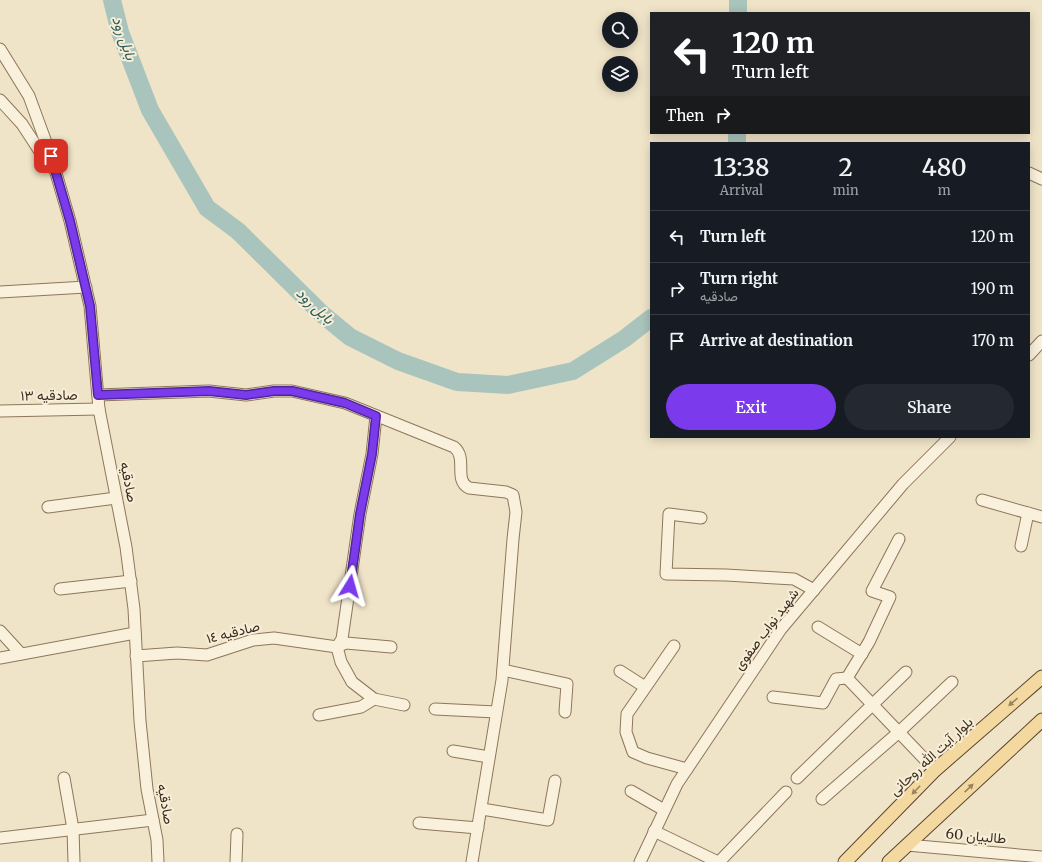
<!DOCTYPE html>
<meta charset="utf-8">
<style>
:root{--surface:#171b24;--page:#242831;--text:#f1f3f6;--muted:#9ea1a6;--line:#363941;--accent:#7c3aed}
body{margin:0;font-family:Merriweather,Vazirmatn,serif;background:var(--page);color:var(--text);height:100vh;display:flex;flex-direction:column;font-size:15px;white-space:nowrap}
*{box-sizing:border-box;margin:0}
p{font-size:13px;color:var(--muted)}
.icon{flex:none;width:22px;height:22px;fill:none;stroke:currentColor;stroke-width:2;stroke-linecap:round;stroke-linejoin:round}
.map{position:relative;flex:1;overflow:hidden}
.side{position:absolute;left:650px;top:142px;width:380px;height:296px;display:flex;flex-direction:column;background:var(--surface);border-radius:0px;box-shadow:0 2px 10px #0003}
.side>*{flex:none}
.guide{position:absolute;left:650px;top:12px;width:380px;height:122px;border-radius:0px;box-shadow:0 2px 10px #0003;background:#202124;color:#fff;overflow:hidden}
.tools{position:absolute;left:602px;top:12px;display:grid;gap:8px}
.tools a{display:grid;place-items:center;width:36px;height:36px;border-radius:50%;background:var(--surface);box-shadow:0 2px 10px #0003;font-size:20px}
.pin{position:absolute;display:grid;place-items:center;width:34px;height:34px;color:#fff;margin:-17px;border-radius:8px;box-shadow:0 2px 6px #0006}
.me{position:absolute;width:44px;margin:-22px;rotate:8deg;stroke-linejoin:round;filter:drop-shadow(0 0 3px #0008)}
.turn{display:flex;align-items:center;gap:14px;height:84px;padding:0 16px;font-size:18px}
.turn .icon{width:52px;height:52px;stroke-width:2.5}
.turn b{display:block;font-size:28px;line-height:34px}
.then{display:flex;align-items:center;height:38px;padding:0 16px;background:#0003;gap:8px;font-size:15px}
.eta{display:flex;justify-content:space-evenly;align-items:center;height:68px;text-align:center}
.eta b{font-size:24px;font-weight:600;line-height:28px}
.action{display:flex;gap:8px;margin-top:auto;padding:8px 16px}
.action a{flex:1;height:46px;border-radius:24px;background:var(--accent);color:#fff;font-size:16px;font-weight:600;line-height:46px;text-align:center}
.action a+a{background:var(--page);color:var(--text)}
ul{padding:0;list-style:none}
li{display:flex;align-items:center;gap:12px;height:52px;padding:0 16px;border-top:1px solid var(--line)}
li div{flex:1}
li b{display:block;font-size:15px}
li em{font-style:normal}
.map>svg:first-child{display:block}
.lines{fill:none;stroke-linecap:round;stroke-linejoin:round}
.river{stroke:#a9c4bc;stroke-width:18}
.minor-casing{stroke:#8d765c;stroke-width:13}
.major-casing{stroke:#5b4430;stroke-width:15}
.minor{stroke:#faf1dc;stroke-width:11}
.major{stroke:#f3d9a0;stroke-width:13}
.oneway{fill:#988460}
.route-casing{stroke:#51269a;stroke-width:10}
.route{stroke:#7c3aed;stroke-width:7}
.labels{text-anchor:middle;stroke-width:4;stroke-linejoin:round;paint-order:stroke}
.street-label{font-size:14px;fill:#3d2e20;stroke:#f7eed8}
.water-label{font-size:15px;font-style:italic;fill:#2f5d5a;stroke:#f7eed8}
</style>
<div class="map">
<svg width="1042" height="862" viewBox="0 0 1042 862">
<rect width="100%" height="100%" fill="#f0e4c8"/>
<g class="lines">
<g class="river">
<polyline points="112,0 120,32 150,110 207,208 238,231 322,314 350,337 398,361 457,382 508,385 573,371 624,339 651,318"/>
<polyline points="738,0 738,13"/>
<polyline points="737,143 737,133"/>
</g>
<defs>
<g id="minor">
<polyline points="0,49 29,96 51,156 70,221 90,306 99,409 126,547 134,609 140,721 147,789 157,840 158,862"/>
<polyline points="0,100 22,124 50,167"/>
<polyline points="1029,173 1042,179"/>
<polyline points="0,292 86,287"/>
<polyline points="1029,355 1042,341"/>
<path d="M98,395L209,391L246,395L274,391H292L345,403L454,447C468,458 453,480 469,488L506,492L513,495L516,512L513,539L502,680L472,862"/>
<polyline points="0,411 99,409"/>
<polyline points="376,416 372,454 360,514 342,639 337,647 346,643 391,647"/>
<polyline points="982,500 1042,517"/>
<polyline points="48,507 116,498"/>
<polyline points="701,518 669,514 666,574 726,575 794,579 814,590"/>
<polyline points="1021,546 1028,513"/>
<polyline points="60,589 131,581"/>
<polyline points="818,627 862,654"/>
<polyline points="0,631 21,654"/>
<polyline points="674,646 627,714 626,732 633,752 647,758 687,769"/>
<polyline points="136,656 177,653 207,655 253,640 274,638 337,647 341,662 352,682 374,699 404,705"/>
<polyline points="0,658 135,633"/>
<polyline points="503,670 567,684 565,712"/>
<polyline points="620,671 645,687"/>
<polyline points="847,678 869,642 890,597 872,591 899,539"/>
<polyline points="773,697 823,703 836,679 847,678 935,770"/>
<polyline points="435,709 496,712"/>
<polyline points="319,715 361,707 374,699"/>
<polyline points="453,751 489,757"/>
<polyline points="64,778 73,829 74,862"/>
<polyline points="797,778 906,672"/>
<polyline points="631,791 664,810"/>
<polyline points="822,799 899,732 952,682"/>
<polyline points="482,809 548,820 555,781"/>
<polyline points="419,823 478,828"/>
<polyline points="654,831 718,862"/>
<polyline points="0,838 153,820"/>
<polyline points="907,845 1042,857"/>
<polyline points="236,862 237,834"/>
<polyline points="640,862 677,784 781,629 903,484 950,437"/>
<polyline points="719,862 786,792"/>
</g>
<g id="major">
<polyline points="845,862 935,770 1042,677"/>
<polyline points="889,862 1042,720"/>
</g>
</defs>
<use href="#minor" class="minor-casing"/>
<use href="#major" class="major-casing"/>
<use href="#minor" class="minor"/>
<use href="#major" class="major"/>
</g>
<defs><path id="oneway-solid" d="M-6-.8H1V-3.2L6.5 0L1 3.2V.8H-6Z"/></defs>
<g class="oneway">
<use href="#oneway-solid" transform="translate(1013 702) rotate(139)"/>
<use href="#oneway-solid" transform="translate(969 788) rotate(-43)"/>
<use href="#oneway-solid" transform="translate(916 790) rotate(134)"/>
</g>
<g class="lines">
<defs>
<polyline id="route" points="51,156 70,221 90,306 98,395 209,391 246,395 274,391 292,391 345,403 376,416 372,454 360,514 350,586"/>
</defs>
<use href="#route" class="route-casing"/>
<use href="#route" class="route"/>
</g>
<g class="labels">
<g class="street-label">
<text transform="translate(49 395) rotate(-1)" y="5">صادقیه ۱۳</text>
<text transform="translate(129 482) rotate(79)" y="5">صادقیه</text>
<text transform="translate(766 629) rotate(-53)" y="5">شهید نواب صفوی</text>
<text transform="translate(233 632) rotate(-14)" y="5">صادقيه ١٤</text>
<text transform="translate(931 756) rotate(-43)" y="5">بلوار آیت الله روحانی</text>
<text transform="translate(166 804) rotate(80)" y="5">صادقیه</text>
<text transform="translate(976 836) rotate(5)" y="5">طالبیان 60</text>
</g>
<g class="water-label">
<text transform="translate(124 38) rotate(71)" y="5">بابل رود</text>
<text transform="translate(315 306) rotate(43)" y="5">بابل رود</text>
</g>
</g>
</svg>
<div class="tools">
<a><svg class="icon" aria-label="search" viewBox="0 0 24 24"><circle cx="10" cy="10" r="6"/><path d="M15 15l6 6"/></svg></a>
<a><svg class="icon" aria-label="layers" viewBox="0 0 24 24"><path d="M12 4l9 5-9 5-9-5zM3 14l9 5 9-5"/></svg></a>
</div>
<div class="pin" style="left:51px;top:156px;background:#d93025"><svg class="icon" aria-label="arrive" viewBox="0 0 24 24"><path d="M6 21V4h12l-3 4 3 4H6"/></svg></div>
<svg class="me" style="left:350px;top:586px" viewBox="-20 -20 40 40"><path d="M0-17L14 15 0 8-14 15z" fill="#7c3aed" stroke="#fff" stroke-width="4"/></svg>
<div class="guide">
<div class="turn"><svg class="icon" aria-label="left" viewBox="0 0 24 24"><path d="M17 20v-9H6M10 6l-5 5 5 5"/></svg><div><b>120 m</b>Turn left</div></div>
<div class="then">Then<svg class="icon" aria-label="right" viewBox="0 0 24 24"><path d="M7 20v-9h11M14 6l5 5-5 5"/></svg></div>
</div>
<section class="side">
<div class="eta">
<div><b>13:38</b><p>Arrival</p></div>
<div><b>2</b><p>min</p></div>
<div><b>480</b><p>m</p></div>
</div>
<ul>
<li><svg class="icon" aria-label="left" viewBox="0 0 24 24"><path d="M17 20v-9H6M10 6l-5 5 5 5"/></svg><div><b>Turn left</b></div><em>120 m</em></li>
<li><svg class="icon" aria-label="right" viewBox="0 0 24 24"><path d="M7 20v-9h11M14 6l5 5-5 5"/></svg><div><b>Turn right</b><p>صادقیه</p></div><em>190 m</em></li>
<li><svg class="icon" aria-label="arrive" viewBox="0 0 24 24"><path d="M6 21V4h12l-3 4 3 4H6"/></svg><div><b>Arrive at destination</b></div><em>170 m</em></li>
</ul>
<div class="action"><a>Exit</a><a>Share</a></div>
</section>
</div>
